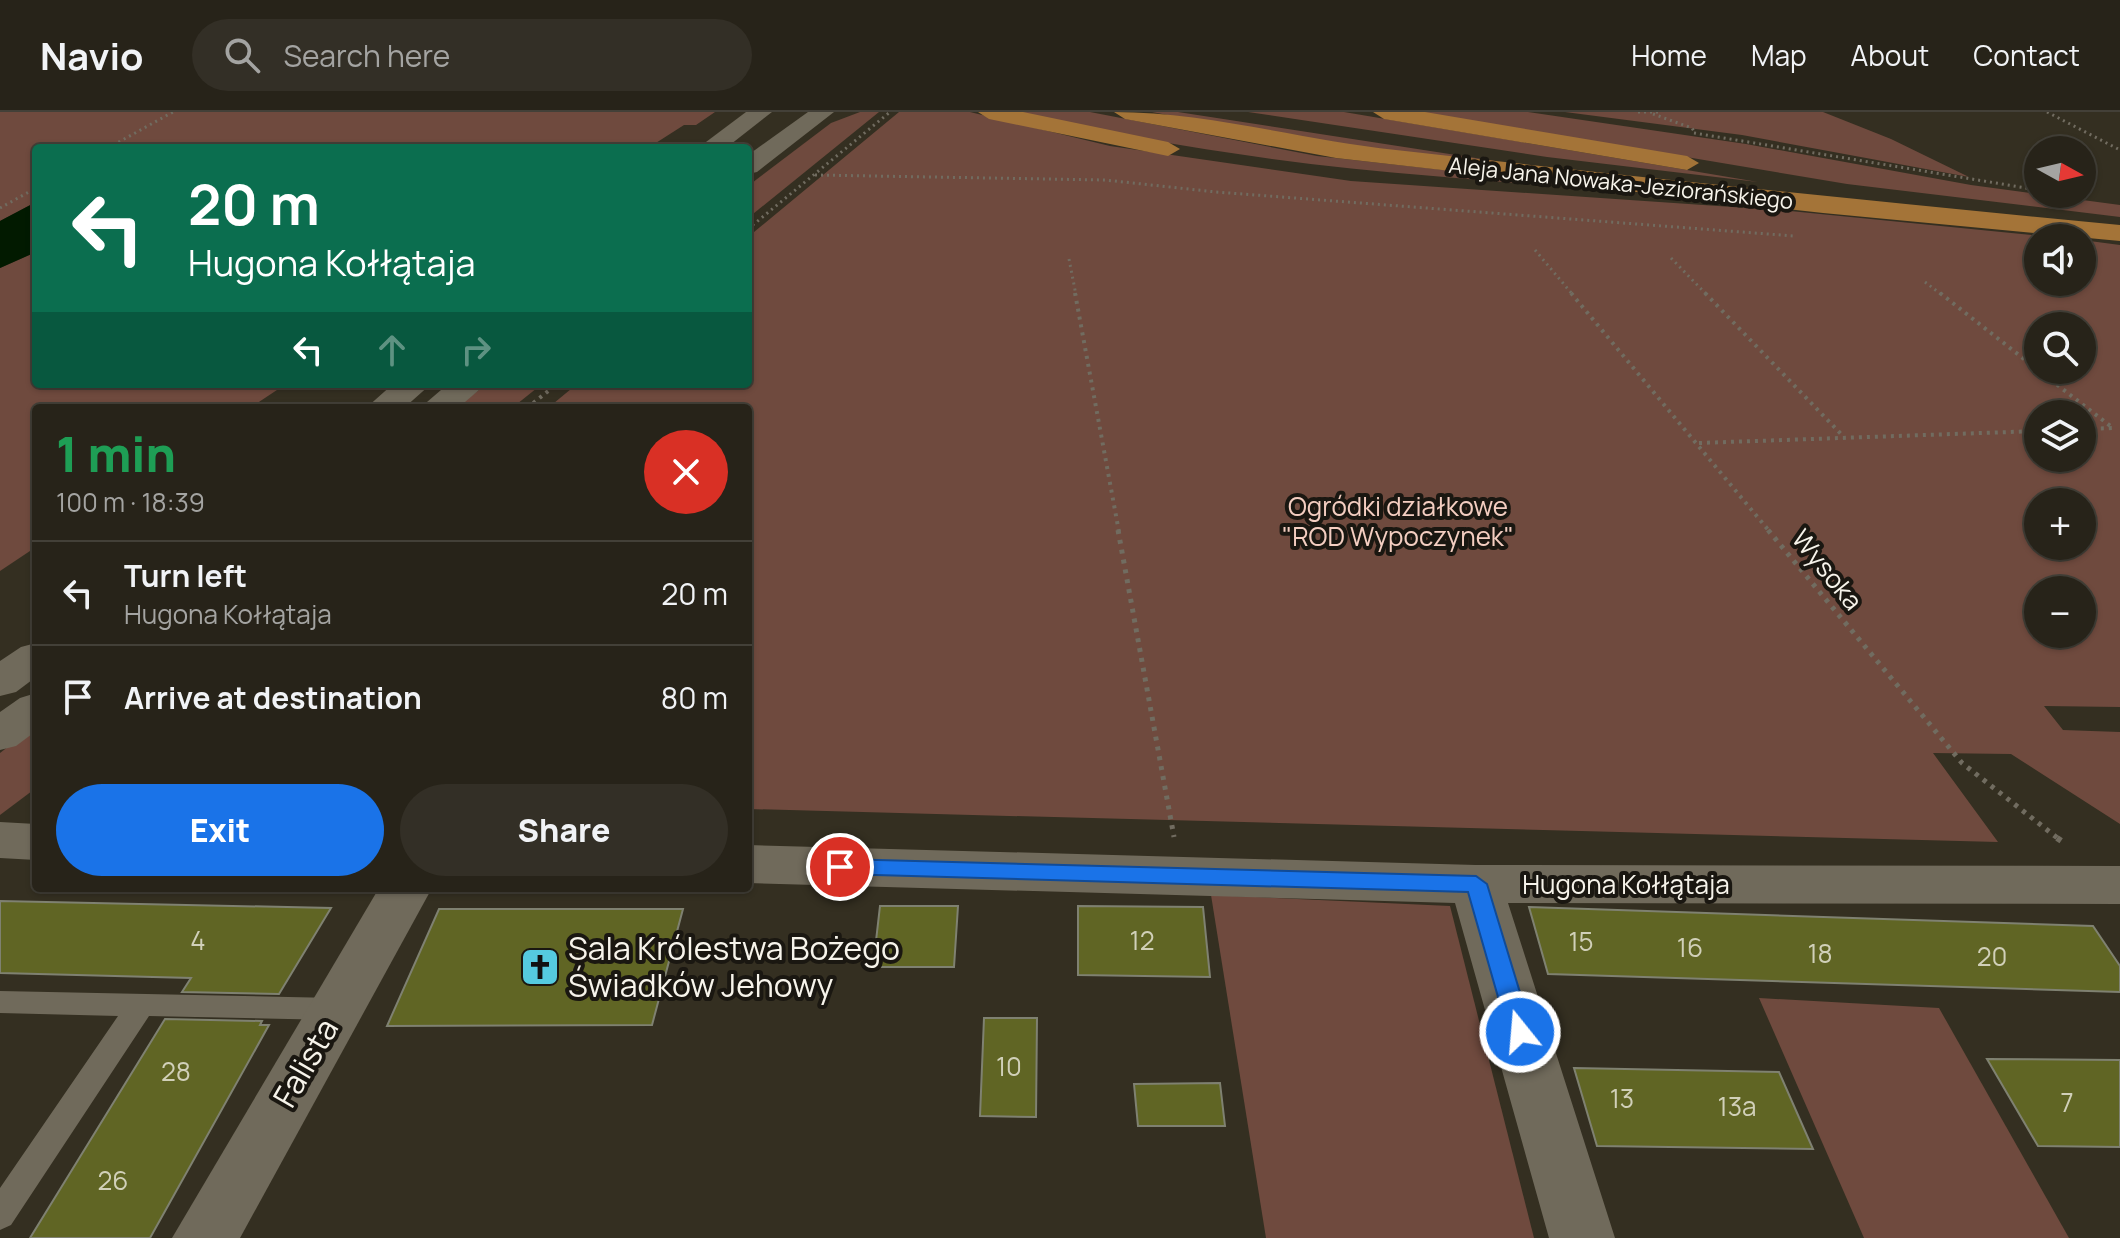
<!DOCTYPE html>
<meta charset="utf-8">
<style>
:root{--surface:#272319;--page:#332f26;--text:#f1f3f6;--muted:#a4a4a2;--line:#434038;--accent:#1a73e8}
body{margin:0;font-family:Manrope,sans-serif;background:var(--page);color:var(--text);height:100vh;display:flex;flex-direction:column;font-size:30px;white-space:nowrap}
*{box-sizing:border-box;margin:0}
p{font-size:26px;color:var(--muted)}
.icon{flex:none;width:44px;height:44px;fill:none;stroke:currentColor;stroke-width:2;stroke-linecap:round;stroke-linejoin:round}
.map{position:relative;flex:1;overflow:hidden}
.panel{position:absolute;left:32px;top:292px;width:720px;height:488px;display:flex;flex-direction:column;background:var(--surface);border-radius:8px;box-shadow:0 2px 6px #0004,0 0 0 2px var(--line)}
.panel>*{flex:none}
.banner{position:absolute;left:32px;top:32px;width:720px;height:244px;border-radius:8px;box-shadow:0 2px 6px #0004,0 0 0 2px var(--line);background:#0b6e4f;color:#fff;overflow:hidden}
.needle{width:52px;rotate:98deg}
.tools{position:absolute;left:2024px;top:24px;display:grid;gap:16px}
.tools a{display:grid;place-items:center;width:72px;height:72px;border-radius:50%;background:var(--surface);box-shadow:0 2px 6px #0004,0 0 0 2px var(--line);font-size:40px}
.pin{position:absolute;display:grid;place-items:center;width:68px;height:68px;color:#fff;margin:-34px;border:4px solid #fff;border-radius:50%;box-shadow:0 2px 8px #0007}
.me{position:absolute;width:88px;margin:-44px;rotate:343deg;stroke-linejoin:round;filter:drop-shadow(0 0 6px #0008)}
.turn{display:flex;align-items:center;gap:28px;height:168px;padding:0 24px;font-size:36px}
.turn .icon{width:104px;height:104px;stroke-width:2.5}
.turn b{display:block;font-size:56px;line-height:68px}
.lanes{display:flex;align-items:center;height:76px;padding:0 24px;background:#0003;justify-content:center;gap:40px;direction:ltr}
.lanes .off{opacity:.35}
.round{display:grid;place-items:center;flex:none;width:84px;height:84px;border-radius:42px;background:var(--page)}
.headline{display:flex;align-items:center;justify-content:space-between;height:136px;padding:0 24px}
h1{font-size:48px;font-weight:800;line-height:60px;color:#1e9e55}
.button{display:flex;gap:16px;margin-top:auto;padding:16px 24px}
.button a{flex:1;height:92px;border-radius:48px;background:var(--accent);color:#fff;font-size:32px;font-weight:800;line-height:92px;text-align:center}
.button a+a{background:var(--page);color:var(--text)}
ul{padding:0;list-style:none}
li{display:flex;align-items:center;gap:24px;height:104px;padding:0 24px;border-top:2px solid var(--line)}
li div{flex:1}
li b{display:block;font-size:30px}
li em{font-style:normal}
header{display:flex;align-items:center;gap:48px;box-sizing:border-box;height:112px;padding:0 40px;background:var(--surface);border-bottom:2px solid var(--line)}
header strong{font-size:38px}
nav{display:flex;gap:44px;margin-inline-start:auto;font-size:28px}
.search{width:560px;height:72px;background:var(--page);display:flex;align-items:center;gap:20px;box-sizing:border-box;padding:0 28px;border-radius:44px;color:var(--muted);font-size:30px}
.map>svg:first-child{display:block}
.green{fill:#6f4a3e;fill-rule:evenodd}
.water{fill:#021a00}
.building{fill:#606524;stroke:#7f8171;stroke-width:2}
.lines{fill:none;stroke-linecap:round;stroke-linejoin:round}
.path-far3{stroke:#716c60;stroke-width:3;stroke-dasharray:2 4;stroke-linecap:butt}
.path-far2{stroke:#716c60;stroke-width:4;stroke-dasharray:3 5;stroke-linecap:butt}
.path-far1{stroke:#716c60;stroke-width:5;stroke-dasharray:4 6;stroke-linecap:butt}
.path{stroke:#716c60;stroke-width:6;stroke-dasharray:5 8;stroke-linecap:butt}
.service{fill:#706a5b;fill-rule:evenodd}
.minor{fill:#706a5b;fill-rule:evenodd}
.secondary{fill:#706a5b;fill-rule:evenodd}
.primary{fill:#a47438;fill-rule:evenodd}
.route{fill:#1a73e8;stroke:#114b97;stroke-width:2}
.labels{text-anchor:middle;stroke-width:8;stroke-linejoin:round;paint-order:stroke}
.far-street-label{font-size:22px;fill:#f7f4eb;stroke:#1a1711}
.park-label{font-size:26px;fill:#f4cec1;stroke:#1a1711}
.street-label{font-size:26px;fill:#f7f4eb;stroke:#1a1711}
.near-number-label{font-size:26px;fill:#d1d0b9}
.near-poi-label{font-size:32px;fill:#f7f4eb;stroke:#1a1711;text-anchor:start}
.near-street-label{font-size:32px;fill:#f7f4eb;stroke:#1a1711}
</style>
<header>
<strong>Navio</strong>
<div class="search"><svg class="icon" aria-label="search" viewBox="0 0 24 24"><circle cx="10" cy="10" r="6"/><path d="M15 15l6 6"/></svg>Search here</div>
<nav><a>Home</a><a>Map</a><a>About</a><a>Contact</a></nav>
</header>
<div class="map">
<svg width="2120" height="1126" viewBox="0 0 2120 1126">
<rect width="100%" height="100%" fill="#342f21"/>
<g class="green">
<polygon points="0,0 715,0 696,13 684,13 648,36 36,36 36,90 0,109"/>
<polygon points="860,0 879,0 748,106 748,74 831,11"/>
<path d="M899,0H970L1110,34L1351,69L1790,99L2061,126H2038V170H2082V128L2120,133V595L2044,594L2063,618L2120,620V712L2011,642L1933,641L1998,730L748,697V296H548L577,272H748V125ZM2038,214H2082V258H2038ZM2038,302H2082V346H2038ZM2038,390H2082V434H2038ZM2038,478H2082V522H2038Z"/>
<path d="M1010,0H1090L1317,44L1580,73C1531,74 1481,68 1433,64C1290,53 1149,31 1010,0Z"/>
<polygon points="1152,0 1178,0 1495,49 1526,58 1239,17"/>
<polygon points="1248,0 1344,0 1758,70 1547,45"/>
<polygon points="1418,0 1528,0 1746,32 1971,73 2120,93 2120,105 1847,72"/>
<polygon points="1565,0 1823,0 1891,27 1969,65 1742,23"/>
<polygon points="36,140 36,272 286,272 250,296 36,296 36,435 0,459 0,156"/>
<polygon points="487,272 542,272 512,296 455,296"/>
<polygon points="36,613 36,676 0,703 0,641"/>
<polygon points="1211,783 1450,794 1534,1126 1266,1126"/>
<polygon points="1759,886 1939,896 2069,1126 1864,1126"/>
</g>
<polygon class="water" points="36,90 36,140 0,156 0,109"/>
<g class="building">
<polygon points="0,789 331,796 279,882 182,880 191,866 0,861"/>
<polygon points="880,794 958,794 954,855 873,855"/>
<polygon points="1078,794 1203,795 1210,865 1078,863"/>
<polygon points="1529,795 2093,814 2120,854 2120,880 1548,862"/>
<polygon points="439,797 683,797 652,913 387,914"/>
<polygon points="984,906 1037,906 1036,1005 980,1004"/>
<polygon points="165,907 262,909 260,913 269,913 150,1126 30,1126"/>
<polygon points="1987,947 2120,948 2120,1035 2038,1034"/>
<polygon points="1574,956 1779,960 1813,1037 1597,1034"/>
<polygon points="1220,971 1225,1014 1138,1014 1134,972"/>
</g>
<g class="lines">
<g class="path-far3">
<polyline points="1638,0 1659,0"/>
<polyline points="2047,0 2120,38"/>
<polyline points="1653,2 1692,16 1695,21"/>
<polyline points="1694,21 2038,78"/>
<polyline points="108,36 173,0"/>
<polyline points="815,63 1105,68 1216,80 1794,124"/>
<polyline points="0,96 36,76"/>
<polyline points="748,117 890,0"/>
<polyline points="1535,138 1573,183"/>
<polyline points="1671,146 1707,183"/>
<polyline points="1069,147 1076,183"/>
<polyline points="1925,170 1942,183"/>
</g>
<g class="path-far2">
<polyline points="1075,181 1119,420"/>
<polyline points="1571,181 1770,420"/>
<polyline points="1705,181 1844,325"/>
<polyline points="1940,181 2038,258"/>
<polyline points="2038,258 2113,316 2082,317"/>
<polyline points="527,296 557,272"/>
<polyline points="1699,331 2038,319"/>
</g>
<g class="path-far1">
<polyline points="1118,418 1174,725"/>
<polyline points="1768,418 1962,651 2060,728"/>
</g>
<polyline class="path" points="2057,726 2063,730"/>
<polygon class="service" points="0,879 335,886 345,889 349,897 345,905 335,908 149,904 11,1113 0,1118 0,1076 118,904 0,901"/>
<g class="minor">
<polygon points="0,710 36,712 36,748 0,746"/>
<polygon points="748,733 1476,753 2120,754 2120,792 1508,791 1615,1126 1549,1126 1455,791 748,771"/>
<polygon points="379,776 432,776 240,1126 172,1126"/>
</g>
<g class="secondary">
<polygon points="746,0 772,0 726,36 698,36"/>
<polygon points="808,0 834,0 757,60 748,62 748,43"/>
<polygon points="393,272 431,272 404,296 366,296"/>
<polygon points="448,272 486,272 458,296 420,296"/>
<polygon points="36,531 36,565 16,580 0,584 0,549 21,535"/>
<polygon points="36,581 36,619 16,634 0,638 0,600 20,586"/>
</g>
<g class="primary">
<polygon points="978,0 1023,0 1168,30 1180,37 1168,44 989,7"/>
<path d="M1114,0C1208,0 1301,28 1396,38C1637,65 1878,90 2120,113V129L1823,101L1336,46L1125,7Z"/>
<polygon points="1373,0 1425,0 1687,44 1699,51 1687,58 1384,7"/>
</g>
</g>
<polygon class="route" points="840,747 1476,764 1487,772 1532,920 1529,927 1520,930 1512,927 1508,920 1468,780 840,762 830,755"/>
<defs>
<symbol id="church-square" viewBox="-11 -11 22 22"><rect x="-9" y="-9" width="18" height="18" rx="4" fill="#55cadf" stroke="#1a1711"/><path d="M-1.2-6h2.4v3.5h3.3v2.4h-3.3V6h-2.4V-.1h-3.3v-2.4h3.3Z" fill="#111"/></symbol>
</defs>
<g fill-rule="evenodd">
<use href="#church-square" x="518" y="833" width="44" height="44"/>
</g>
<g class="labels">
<g class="far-street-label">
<text transform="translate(1621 71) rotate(6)" y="8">Aleja Jana Nowaka-Jeziorańskiego</text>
</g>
<g class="park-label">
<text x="1398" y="404">Ogródki działkowe<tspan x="1398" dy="30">"ROD Wypoczynek"</tspan></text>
</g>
<g class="street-label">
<text transform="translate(1827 458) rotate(51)" y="9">Wysoka</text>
<text x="1626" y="782">Hugona Kołłątaja</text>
</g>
<g class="near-number-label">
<text x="198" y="838">4</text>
<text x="1142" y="838">12</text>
<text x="1581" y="839">15</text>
<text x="1690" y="845">16</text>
<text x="1820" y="851">18</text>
<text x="1992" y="854">20</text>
<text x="1009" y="964">10</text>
<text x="176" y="969">28</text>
<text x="1622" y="996">13</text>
<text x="2067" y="1000">7</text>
<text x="1737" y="1004">13a</text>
<text x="113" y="1078">26</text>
</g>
<g class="near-poi-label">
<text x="568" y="848">Sala Królestwa Bożego<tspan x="568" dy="37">Świadków Jehowy</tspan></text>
</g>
<g class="near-street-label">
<text transform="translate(306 951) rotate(-60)" y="11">Falista</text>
</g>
</g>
</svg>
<div class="tools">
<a><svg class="needle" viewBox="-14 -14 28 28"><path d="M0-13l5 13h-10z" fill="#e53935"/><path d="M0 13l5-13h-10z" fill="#a4a4a2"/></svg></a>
<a><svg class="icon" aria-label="sound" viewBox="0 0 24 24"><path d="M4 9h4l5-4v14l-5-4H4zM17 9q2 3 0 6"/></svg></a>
<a><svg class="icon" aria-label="search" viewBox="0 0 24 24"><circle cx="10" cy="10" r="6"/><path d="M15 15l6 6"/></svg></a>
<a><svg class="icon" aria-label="layers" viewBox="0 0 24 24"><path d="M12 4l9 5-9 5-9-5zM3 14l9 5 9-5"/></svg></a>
<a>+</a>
<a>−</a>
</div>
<div class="pin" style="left:840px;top:755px;background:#d93025"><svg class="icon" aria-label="arrive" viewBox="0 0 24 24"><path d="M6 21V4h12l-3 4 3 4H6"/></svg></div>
<svg class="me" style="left:1520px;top:920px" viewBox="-20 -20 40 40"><circle r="17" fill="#1a73e8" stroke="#fff" stroke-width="3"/><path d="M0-11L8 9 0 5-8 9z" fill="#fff"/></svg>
<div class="banner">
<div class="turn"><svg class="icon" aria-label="left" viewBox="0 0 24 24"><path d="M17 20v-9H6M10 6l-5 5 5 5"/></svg><div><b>20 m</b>Hugona Kołłątaja</div></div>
<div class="lanes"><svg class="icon" aria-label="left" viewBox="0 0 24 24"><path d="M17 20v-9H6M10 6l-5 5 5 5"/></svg><svg class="icon off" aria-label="ahead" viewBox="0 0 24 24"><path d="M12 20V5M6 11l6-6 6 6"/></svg><svg class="icon off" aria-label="right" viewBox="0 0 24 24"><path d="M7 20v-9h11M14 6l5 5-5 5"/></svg></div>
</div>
<section class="panel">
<div class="headline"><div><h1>1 min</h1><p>100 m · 18:39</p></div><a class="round" style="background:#d93025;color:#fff"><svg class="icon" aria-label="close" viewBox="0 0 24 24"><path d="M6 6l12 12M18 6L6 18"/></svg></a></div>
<ul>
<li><svg class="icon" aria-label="left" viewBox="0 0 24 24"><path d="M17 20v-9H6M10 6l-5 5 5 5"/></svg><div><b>Turn left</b><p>Hugona Kołłątaja</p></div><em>20 m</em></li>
<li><svg class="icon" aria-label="arrive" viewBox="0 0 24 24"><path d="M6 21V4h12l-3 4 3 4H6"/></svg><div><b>Arrive at destination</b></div><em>80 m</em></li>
</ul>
<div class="button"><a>Exit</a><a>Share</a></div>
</section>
</div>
